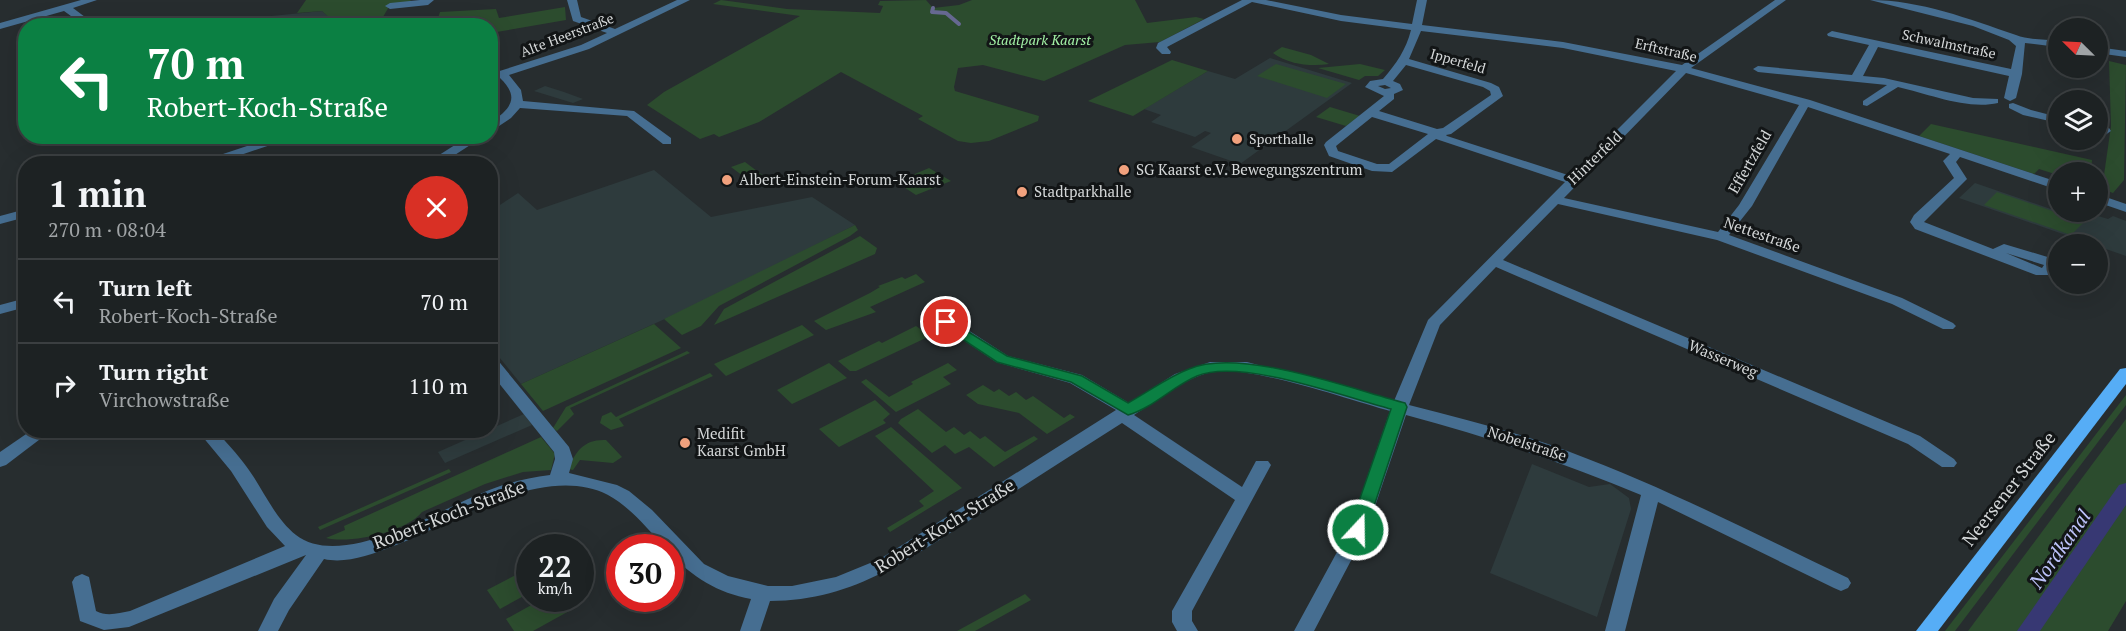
<!DOCTYPE html>
<meta charset="utf-8">
<style>
:root{--surface:#1d2223;--page:#252a2b;--text:#f1f3f6;--muted:#a0a4a6;--line:#3b3f41}
body{margin:0;font-family:"PT Serif",serif;background:var(--page);color:var(--text);height:100vh;display:flex;flex-direction:column;font-size:22px;white-space:nowrap}
*{box-sizing:border-box;margin:0}
p{font-size:20px;color:var(--muted)}
.icon{flex:none;width:33px;height:33px;fill:none;stroke:currentColor;stroke-width:2;stroke-linecap:round;stroke-linejoin:round}
.map{position:relative;flex:1;overflow:hidden}
.panel{position:absolute;left:18px;top:156px;width:480px;height:282px;display:flex;flex-direction:column;background:var(--surface);border-radius:24px;box-shadow:0 6px 24px #0002,0 0 0 2px var(--line)}
.panel>*{flex:none}
.banner{position:absolute;left:18px;top:18px;width:480px;height:126px;border-radius:24px;box-shadow:0 6px 24px #0002,0 0 0 2px var(--line);background:#0b8043;color:#fff;overflow:hidden}
.needle{width:39px;rotate:294deg}
.controls{position:absolute;left:2048px;top:18px;display:grid;gap:12px}
.controls a{display:grid;place-items:center;width:60px;height:60px;border-radius:50%;background:var(--surface);box-shadow:0 6px 24px #0002,0 0 0 2px var(--line);font-size:30px}
.speed{position:absolute;left:516px;top:534px;display:flex;gap:12px;font-size:30px;font-weight:700;text-align:center}
.speed>*{display:grid;place-content:center;width:78px;height:78px;border-radius:50%;background:var(--surface);box-shadow:0 6px 24px #0002,0 0 0 2px var(--line);line-height:1}
.speed small{font-size:15px;font-weight:400}
.speed .limit{border:9px solid #d22;background:#fff;color:#111}
.pin{position:absolute;display:grid;place-items:center;width:51px;height:51px;color:#fff;margin:-26px;border:3px solid #fff;border-radius:50%;box-shadow:0 2px 6px #0007}
.me{position:absolute;width:66px;margin:-33px;rotate:21deg;stroke-linejoin:round;filter:drop-shadow(0 0 4px #0008)}
.turn{display:flex;align-items:center;gap:21px;height:126px;padding:0 30px;font-size:27px}
.turn .icon{width:78px;height:78px;stroke-width:2.5}
.turn b{display:block;font-size:42px;line-height:51px}
.round{display:grid;place-items:center;flex:none;width:63px;height:63px;border-radius:32px;background:var(--page)}
.headline{display:flex;align-items:center;justify-content:space-between;height:102px;padding:0 30px}
h1{font-size:36px;font-weight:700;line-height:45px}
ul{padding:0;list-style:none}
li{display:flex;align-items:center;gap:18px;height:84px;padding:0 30px;border-top:2px solid var(--line)}
li div{flex:1}
li b{display:block;font-size:22px}
li em{font-style:normal}
.map>svg:first-child{display:block}
.built{fill:#2e3b3d}
.green{fill:#2c4c2e}
.lines{fill:none;stroke-linecap:round;stroke-linejoin:round}
.stream{stroke:#666891;stroke-width:4}
.canal{fill:#373873;fill-rule:evenodd}
.minor{fill:#466e91;fill-rule:evenodd}
.major{fill:#56adf6;fill-rule:evenodd}
.route{fill:#0b8043;stroke:#07532c;stroke-width:1.5}
.poi-dot{fill:#f1a17d;stroke:#121516;stroke-width:2}
.labels{text-anchor:middle;stroke-width:6;stroke-linejoin:round;paint-order:stroke}
.far-street-label{font-size:14px;fill:#d4d7d8;stroke:#121516}
.far-park-label{font-size:14px;font-style:italic;fill:#a2f1a5;stroke:#121516}
.far-poi-label{font-size:14px;fill:#d4d7d8;stroke:#121516;text-anchor:start}
.street-label{font-size:15px;fill:#d4d7d8;stroke:#121516}
.poi-label{font-size:15px;fill:#d4d7d8;stroke:#121516;text-anchor:start}
.near-street-label{font-size:18px;fill:#d4d7d8;stroke:#121516}
.near-water-label{font-size:20px;font-style:italic;fill:#bdc3fa;stroke:#121516}
</style>
<div class="map">
<svg width="2126" height="631" viewBox="0 0 2126 631">
<rect width="100%" height="100%" fill="#272d2f"/>
<g class="built">
<polygon points="322,11 335,22 326,26 229,25 252,18"/>
<polygon points="1270,58 1352,83 1240,164 1191,147 1211,133 1205,131 1195,137 1151,122 1161,115 1144,109 1208,71 1235,79"/>
<polygon points="545,86 564,92 583,99 573,103 534,91"/>
<polygon points="654,170 711,217 812,197 855,225 709,299 521,384 491,347 491,211 518,193 537,210"/>
<polygon points="1975,183 2077,218 2085,212 2108,219 2113,216 2126,221 2126,256 1959,198"/>
<polygon points="524,414 532,425 445,463 438,452"/>
<polygon points="1532,464 1589,487 1610,484 1629,498 1631,509 1597,617 1490,573"/>
</g>
<g class="green">
<polygon points="306,0 411,0 409,3 390,5 380,22 438,18 440,12 496,9 499,18 565,7 566,20 491,33 490,26 326,25 334,22 322,11 297,13"/>
<polygon points="721,0 787,9 880,13 883,6 878,5 880,1 926,0 933,8 959,5 972,0 1135,0 1147,23 1196,17 1204,19 1160,42 1125,45 1044,81 983,65 958,68 954,87 955,91 1039,116 1038,121 989,141 971,143 958,141 918,119 923,116 841,72 759,122 719,137 714,134 700,139 647,105 664,92 800,16 713,4"/>
<path d="M1282,47L1311,55L1329,64C1310,67 1288,64 1273,53Z"/>
<polygon points="1172,60 1208,71 1133,116 1088,101"/>
<polygon points="2109,61 2126,65 2124,180 2113,193 2102,189 2111,126"/>
<polygon points="1276,64 1346,84 1327,98 1257,76"/>
<polygon points="1360,64 1385,70 1378,76 1365,76 1359,80 1318,68"/>
<polygon points="1330,107 1360,116 1346,126 1316,117"/>
<polygon points="1931,124 2092,160 2091,172 2058,172 2058,175 2039,169 2034,174 1919,136"/>
<polygon points="745,162 769,180 755,185 731,167"/>
<polygon points="929,168 951,181 916,195 896,182"/>
<polygon points="1997,192 2084,222 2071,235 1984,205"/>
<polygon points="855,225 858,230 850,236 719,306 701,326 682,335 664,319"/>
<polygon points="860,236 877,248 875,254 714,325 724,309"/>
<polygon points="916,274 925,282 870,307 876,312 826,330 814,321 870,293 880,287 878,286 902,277 905,279"/>
<polygon points="654,324 681,348 543,411 521,384"/>
<polygon points="802,325 814,335 726,376 714,364"/>
<polygon points="916,326 930,336 856,371 850,371 838,361 879,341 882,343"/>
<polygon points="687,351 690,353 570,408 574,414 557,431 553,428 566,407"/>
<polygon points="829,363 847,378 792,404 777,390"/>
<polygon points="948,363 957,370 943,377 951,384 896,412 861,382 866,379 889,397 913,384 911,382"/>
<polygon points="710,373 713,376 619,419 624,426 611,430 600,423 602,416 611,412 616,417"/>
<polygon points="983,385 994,392 999,389 1009,396 1016,392 1026,400 1033,396 1064,418 1070,414 1075,417 1047,434 1019,413 978,404 966,395"/>
<polygon points="2126,395 2126,405 1955,631 1945,631"/>
<polygon points="875,400 890,414 883,420 886,423 839,447 819,429"/>
<polygon points="918,409 946,432 954,427 964,435 970,431 980,439 985,436 1005,452 1034,436 1038,439 994,467 969,447 955,454 945,445 932,453 898,423 901,419"/>
<polygon points="2126,419 2126,601 2108,631 1968,631"/>
<polygon points="891,427 962,488 890,532 887,528 924,506 919,501 934,491 875,436"/>
<path d="M541,437L555,454L551,470L523,472L485,484L422,512C406,532 351,544 326,538L345,530L344,526Z"/>
<path d="M606,440L622,457L613,463L580,460L573,470L568,469C576,451 584,439 606,440Z"/>
<polygon points="449,469 451,472 320,530 318,527"/>
<polygon points="529,568 529,593 500,609 487,590"/>
<polygon points="1025,594 1031,600 975,631 957,631"/>
<polygon points="544,598 575,599 580,605 533,631 514,631 506,619"/>
</g>
<g class="lines">
<polyline class="stream" points="933,8 932,12 946,13 959,24"/>
<polygon class="canal" points="2126,483 2126,505 2040,631 2017,631 2119,485"/>
<g class="minor">
<polygon points="81,0 97,0 73,8 97,26 85,26 64,11 0,29 0,23"/>
<polygon points="420,0 434,0 428,5 390,9 385,6 390,3"/>
<path d="M567,0H577L581,17L615,29L677,0H690L589,49L509,75L521,90L523,101L634,111L671,138V144H663L627,116L520,108L511,118L490,132V123C510,109 521,98 500,78L490,81V74L581,45L607,33L573,21Z"/>
<path d="M1242,0H1266L1341,15L1412,24L1417,0H1427L1422,25L1563,42L1682,65L1775,0H1786L1691,68L1810,100L2058,182V190L1960,157L1956,162L1967,179L1924,222L1993,249L2004,244L2051,258L2058,255V267L2051,275H2036L1915,229L1910,222L1914,215L1954,178L1943,161L1950,154L1808,107L1752,206L1729,235L1902,298L1953,323L1956,326L1953,329H1943L1892,304L1717,240L1558,204L1503,260L1920,436L1954,459L1957,463L1954,467H1942L1908,444L1496,267L1440,325L1409,405C1463,419 1518,432 1570,452C1666,488 1756,534 1848,578L1851,583L1848,588L1841,591L1834,588L1658,502L1625,631H1605L1641,495C1562,462 1488,437 1406,415L1367,530L1314,631H1294L1349,530L1390,411C1350,400 1247,364 1211,372C1183,379 1158,400 1134,415L1242,487L1256,461H1268L1271,465L1192,611V621L1198,631H1177L1172,622V611L1235,500L1122,423C1076,452 1030,482 984,511C915,555 855,601 770,601L760,631H740L751,599C718,593 692,577 670,553V548H665C648,529 630,507 608,495C542,462 451,525 391,547C371,555 345,564 324,559L289,610L278,631H258L274,599L306,555L129,627L104,630L80,621L72,582L75,577L82,574L89,577L96,611C107,617 119,613 130,611L285,546L267,527L231,471L197,430H215C229,445 242,459 253,476C266,496 277,520 296,535C341,570 435,512 480,494C502,484 526,478 550,475L555,459L554,452L490,372V356L496,358L569,447L573,459L569,473L617,485L629,491L652,510L704,564L728,576L768,586H792L836,577L880,559L1116,410L1070,383L996,362L941,325L929,307L931,304H941L951,319L1008,356L1082,375L1129,403L1175,374L1210,362H1247L1394,401L1428,320L1565,182L1436,139L1392,172L1372,171L1329,156L1324,145L1326,142L1384,96L1365,87L1370,81L1383,79C1396,64 1406,50 1411,30L1341,21L1252,2L1167,47L1171,52L1170,54H1162L1156,48L1158,43ZM1421,31L1563,48L1676,71L1571,176L1447,136L1446,135L1451,134L1503,96L1499,87L1491,83L1409,59ZM1406,65L1483,87L1490,91L1491,95L1443,128L1437,129L1379,111L1394,99V94L1403,90L1400,84L1393,81ZM1686,73L1799,105L1739,205L1718,232L1564,198ZM1385,85L1391,88L1385,89L1378,86ZM1372,117L1428,134L1389,164H1377L1338,151L1336,146ZM2006,253L2044,265L2042,268Z"/>
<path d="M1870,0C1920,0 1969,19 2016,35C2028,40 2045,39 2058,41V47L2025,43L2022,74L2016,98L2010,101L2004,98L2009,76L1878,47L1863,76L1884,78L1973,98L1998,99V103C1967,110 1929,94 1898,87L1867,106L1863,105V101L1887,85L1758,72L1753,69L1758,66L1852,75L1869,45L1828,36L1827,34L1832,31L2011,69L2016,46L2009,40L1973,26Z"/>
<polygon points="2097,47 2126,51 2126,57 2097,53"/>
<polygon points="2013,103 2031,110 2058,117 2058,123 2023,115 2009,108 2009,104"/>
<polygon points="2097,125 2109,128 2111,131 2105,135 2097,133"/>
<polygon points="277,136 297,136 214,164 193,164"/>
<polygon points="469,136 484,136 441,164 425,164"/>
<polygon points="2097,194 2126,204 2126,212 2097,202"/>
<polygon points="26,209 26,217 0,224 0,216"/>
<polygon points="2073,238 2078,239 2078,244 2064,244 2068,239"/>
<polygon points="26,298 26,307 0,314 0,305"/>
<polygon points="32,430 52,430 6,465 0,467 0,452"/>
</g>
<polygon class="major" points="2126,368 2126,384 1938,631 1916,631 2120,369"/>
</g>
<path class="route" d="M946,318L1007,356L1082,376L1128,403C1148,392 1168,377 1189,369C1240,347 1351,389 1405,403L1407,407L1366,530L1358,536L1349,530L1391,409C1345,397 1241,358 1197,376C1173,386 1153,408 1128,415L1071,382L997,362L941,325L939,322Z"/>
<g class="poi-dot">
<circle cx="1237" cy="139" r="6"/>
<circle cx="1124" cy="170" r="6"/>
<circle cx="727" cy="180" r="6"/>
<circle cx="1022" cy="192" r="6"/>
<circle cx="685" cy="443" r="6"/>
</g>
<g class="labels">
<g class="far-street-label">
<text transform="translate(567 35) rotate(-21)" y="5">Alte Heerstraße</text>
<text transform="translate(1949 44) rotate(12)" y="5">Schwalmstraße</text>
<text transform="translate(1666 50) rotate(13)" y="5">Erftstraße</text>
<text transform="translate(1458 61) rotate(16)" y="5">Ipperfeld</text>
</g>
<g class="far-park-label">
<text x="1040" y="45">Stadtpark Kaarst</text>
</g>
<g class="far-poi-label">
<text x="1249" y="144">Sporthalle</text>
</g>
<g class="street-label">
<text transform="translate(1595 158) rotate(-44)" y="5">Hinterfeld</text>
<text transform="translate(1750 162) rotate(-60)" y="5">Effertzfeld</text>
<text transform="translate(1762 235) rotate(19)" y="5">Nettestraße</text>
<text transform="translate(1723 359) rotate(23)" y="5">Wasserweg</text>
<text transform="translate(1527 444) rotate(18)" y="5">Nobelstraße</text>
</g>
<g class="poi-label">
<text x="1136" y="175">SG Kaarst e.V. Bewegungszentrum</text>
<text x="739" y="185">Albert-Einstein-Forum-Kaarst</text>
<text x="1034" y="197">Stadtparkhalle</text>
<text x="697" y="439">Medifit<tspan x="697" dy="17">Kaarst GmbH</tspan></text>
</g>
<g class="near-street-label">
<text transform="translate(2009 489) rotate(-52)" y="6">Neersener Straße</text>
<text transform="translate(449 515) rotate(-21)" y="6">Robert-Koch-Straße</text>
<text transform="translate(945 526) rotate(-32)" y="6">Robert-Koch-Straße</text>
</g>
<g class="near-water-label">
<text transform="translate(2060 549) rotate(-55)" y="7">Nordkanal</text>
</g>
</g>
</svg>
<div class="controls">
<a><svg class="needle" viewBox="-14 -14 28 28"><path d="M0-13l5 13h-10z" fill="#e53935"/><path d="M0 13l5-13h-10z" fill="#a0a4a6"/></svg></a>
<a><svg class="icon" aria-label="layers" viewBox="0 0 24 24"><path d="M12 4l9 5-9 5-9-5zM3 14l9 5 9-5"/></svg></a>
<a>+</a>
<a>−</a>
</div>
<div class="speed"><div>22<small>km/h</small></div><div class="limit">30</div></div>
<div class="pin" style="left:946px;top:322px;background:#d93025"><svg class="icon" aria-label="arrive" viewBox="0 0 24 24"><path d="M6 21V4h12l-3 4 3 4H6"/></svg></div>
<svg class="me" style="left:1358px;top:530px" viewBox="-20 -20 40 40"><circle r="17" fill="#0b8043" stroke="#fff" stroke-width="3"/><path d="M0-11L8 9 0 5-8 9z" fill="#fff"/></svg>
<div class="banner">
<div class="turn"><svg class="icon" aria-label="left" viewBox="0 0 24 24"><path d="M17 20v-9H6M10 6l-5 5 5 5"/></svg><div><b>70 m</b>Robert-Koch-Straße</div></div>
</div>
<section class="panel">
<div class="headline"><div><h1>1 min</h1><p>270 m · 08:04</p></div><a class="round" style="background:#d93025;color:#fff"><svg class="icon" aria-label="close" viewBox="0 0 24 24"><path d="M6 6l12 12M18 6L6 18"/></svg></a></div>
<ul>
<li><svg class="icon" aria-label="left" viewBox="0 0 24 24"><path d="M17 20v-9H6M10 6l-5 5 5 5"/></svg><div><b>Turn left</b><p>Robert-Koch-Straße</p></div><em>70 m</em></li>
<li><svg class="icon" aria-label="right" viewBox="0 0 24 24"><path d="M7 20v-9h11M14 6l5 5-5 5"/></svg><div><b>Turn right</b><p>Virchowstraße</p></div><em>110 m</em></li>
</ul>
</section>
</div>
